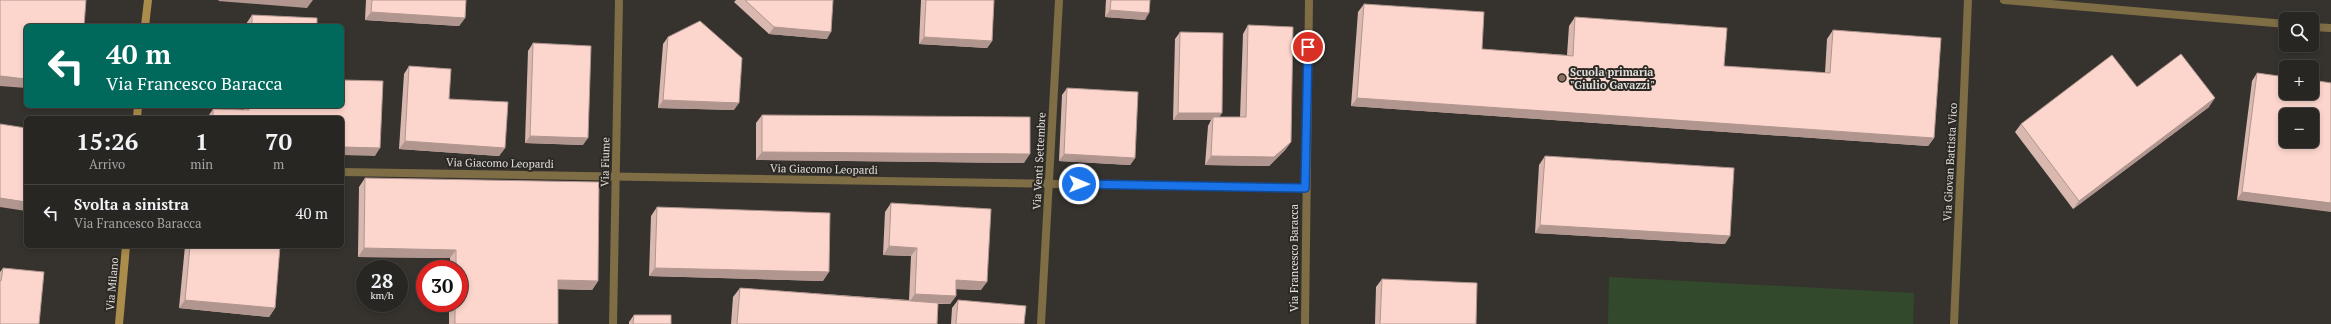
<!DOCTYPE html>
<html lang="it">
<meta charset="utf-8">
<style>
:root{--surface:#282622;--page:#302e2a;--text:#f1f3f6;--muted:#a5a5a5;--line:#444340}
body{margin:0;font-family:"PT Serif",serif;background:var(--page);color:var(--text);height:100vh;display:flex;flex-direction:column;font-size:15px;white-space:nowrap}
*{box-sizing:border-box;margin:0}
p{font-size:13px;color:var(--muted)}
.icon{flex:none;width:22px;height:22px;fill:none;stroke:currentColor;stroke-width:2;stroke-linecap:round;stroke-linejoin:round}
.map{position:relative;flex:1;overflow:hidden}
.drawer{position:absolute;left:24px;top:116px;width:320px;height:132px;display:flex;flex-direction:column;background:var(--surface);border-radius:6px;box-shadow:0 2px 6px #0003,0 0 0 1px var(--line)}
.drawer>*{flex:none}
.banner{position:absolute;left:24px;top:24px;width:320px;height:84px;border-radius:6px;box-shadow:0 2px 6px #0003,0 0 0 1px var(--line);background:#00695c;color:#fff;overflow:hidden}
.buttons{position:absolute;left:2279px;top:12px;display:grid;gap:8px}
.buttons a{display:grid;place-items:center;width:40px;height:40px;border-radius:6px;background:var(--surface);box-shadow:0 2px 6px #0003,0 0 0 1px var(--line);font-size:20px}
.speed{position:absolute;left:356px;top:260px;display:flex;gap:8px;font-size:20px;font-weight:700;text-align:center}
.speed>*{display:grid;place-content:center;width:52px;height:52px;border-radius:50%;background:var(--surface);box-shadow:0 2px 6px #0003,0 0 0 1px var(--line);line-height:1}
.speed small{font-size:10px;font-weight:400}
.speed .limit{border:6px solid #d22;background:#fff;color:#111}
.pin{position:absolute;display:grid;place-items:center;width:34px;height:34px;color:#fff;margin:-17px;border:2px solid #fff;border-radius:50%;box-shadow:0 1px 4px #0007}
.me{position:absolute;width:44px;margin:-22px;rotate:91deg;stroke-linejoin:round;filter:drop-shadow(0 0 3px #0008)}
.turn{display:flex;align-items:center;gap:14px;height:84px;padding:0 16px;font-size:18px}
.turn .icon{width:52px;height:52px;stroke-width:2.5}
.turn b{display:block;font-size:28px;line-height:34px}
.eta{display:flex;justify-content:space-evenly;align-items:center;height:68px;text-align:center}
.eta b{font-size:24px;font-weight:600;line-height:28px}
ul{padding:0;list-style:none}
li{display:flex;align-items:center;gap:12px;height:56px;padding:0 16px;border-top:1px solid var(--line)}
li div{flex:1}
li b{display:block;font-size:15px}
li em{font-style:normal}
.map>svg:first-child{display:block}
.green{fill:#32492c}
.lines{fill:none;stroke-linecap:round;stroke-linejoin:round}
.minor{stroke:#7f6d46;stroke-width:8}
.tertiary{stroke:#7f6d46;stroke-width:8}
.secondary{stroke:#aa8c4b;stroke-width:8}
.wall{fill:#d9b8af}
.shaded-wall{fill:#b0968f}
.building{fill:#fcd6cc;stroke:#b0968f;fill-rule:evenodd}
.route-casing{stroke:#114b97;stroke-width:10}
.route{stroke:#1a73e8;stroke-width:7}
.education-dot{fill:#8d6e63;stroke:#2c2924;stroke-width:1.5}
.labels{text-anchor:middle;stroke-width:4;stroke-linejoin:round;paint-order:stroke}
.poi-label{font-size:11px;font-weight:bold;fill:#e0dedb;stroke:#2c2924;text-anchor:start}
.street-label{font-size:11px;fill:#e0dedb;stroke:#2c2924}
</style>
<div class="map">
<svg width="2331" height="324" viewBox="0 0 2331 324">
<rect width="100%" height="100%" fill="#36332e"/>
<polygon class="green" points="1609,277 1914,293 1913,324 1608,324"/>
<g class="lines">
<g class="minor">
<polyline points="342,172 1305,188"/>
<polyline points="613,324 619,0"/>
<polyline points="1041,324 1059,0"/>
<polyline points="1305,324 1309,0"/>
<polyline points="1954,324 1968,0"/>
</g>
<g class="tertiary">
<polyline points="2004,0 2286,24"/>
<polyline points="2312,27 2331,28"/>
</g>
<g class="secondary">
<polyline points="145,26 148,0"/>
<polyline points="137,118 138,106"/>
<polyline points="119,324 126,246"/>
</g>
</g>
<g class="wall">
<polygon points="366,0 466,0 465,18 459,26 365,20"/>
<polygon points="736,0 833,0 827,39 769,34 734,2"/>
<polygon points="921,0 994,0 992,41 987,48 919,44"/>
<polygon points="1106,0 1150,0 1145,20 1105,17"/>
<polygon points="1364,4 1482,49 1567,55 1569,26 1575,17 1724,66 1825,73 1827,39 1833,30 1934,138 1928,146 1351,106 1358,12"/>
<polygon points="252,15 317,26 246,26 246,24"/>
<polygon points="1248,25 1291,142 1285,150 1269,166 1205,165 1208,126 1211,120 1173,120 1175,39 1180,32 1219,117 1240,117 1243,34"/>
<polygon points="668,37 734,110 658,108 663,44"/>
<polygon points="533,43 583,145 525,143 528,51"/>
<polygon points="409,66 449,99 505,148 499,156 399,149 404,74"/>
<polygon points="2257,73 2331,83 2237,200 2252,81"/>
<polygon points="2137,87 2209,107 2073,209 2015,132 2021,124"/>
<polygon points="1067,88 1135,158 1130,165 1059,161 1062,95"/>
<polygon points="244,106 342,106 375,156 342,118 207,118 213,109 244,110"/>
<polygon points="762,115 1024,163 756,160 756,123"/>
<polygon points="1545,156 1725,244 1535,233 1539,165"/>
<polygon points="365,178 598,281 592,290 558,289 558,324 449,324 449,303 459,303 459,269 450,269 450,258 358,257 359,187"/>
<polygon points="891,203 981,290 956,289 956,296 950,304 938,304 937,324 731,324 733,297 740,288 909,300 911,256 883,255 885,212"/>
<polygon points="657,207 823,281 649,276 651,216"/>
<polygon points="185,246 280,246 275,308 269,317 179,308"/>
<polygon points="3,268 0,324 0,272"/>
<polygon points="1382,279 1476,324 1375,324 1376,287"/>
<polygon points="958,300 1024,324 951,324 952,308"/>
<polygon points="634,315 671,324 629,324 629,322"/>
</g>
<g class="shaded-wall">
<polygon points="219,0 313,0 307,8 218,1"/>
<polygon points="1110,10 1149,13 1145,20 1105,17"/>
<polygon points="371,12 465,18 459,26 365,20"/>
<polygon points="774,27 831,32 827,39 769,34"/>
<polygon points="924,37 992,41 987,48 919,44"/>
<polygon points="0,76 26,79 26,88 0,86"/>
<polygon points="1357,98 1934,138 1928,146 1351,106"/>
<polygon points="2215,98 2209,107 2073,209 2079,201"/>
<polygon points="663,100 739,103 734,110 658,108"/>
<polygon points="1178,113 1222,113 1217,121 1213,117 1211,120 1173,120"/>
<polygon points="530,136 588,138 583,145 525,143"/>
<polygon points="405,141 505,148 499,156 399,149"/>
<polygon points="1291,142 1285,150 1269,166 1205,165 1211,156"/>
<polygon points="342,147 380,148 375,156 342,155"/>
<polygon points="762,152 1030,154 1024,163 756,160"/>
<polygon points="1064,154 1135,158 1130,165 1059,161"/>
<polygon points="2242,192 2331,203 2331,212 2237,200"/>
<polygon points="0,198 26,202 26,211 0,207"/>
<polygon points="1540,225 1730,236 1725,244 1535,233"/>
<polygon points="889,246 917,248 911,256 883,255"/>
<polygon points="364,248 456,250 450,258 358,257"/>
<polygon points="655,268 829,272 823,281 649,276"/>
<polygon points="558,280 598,281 592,290 552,289"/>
<polygon points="956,280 987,282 981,290 951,289"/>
<polygon points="915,294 956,296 950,304 909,302"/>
<polygon points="185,300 275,308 269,317 179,308"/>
</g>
<g class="building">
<polygon points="0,0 86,0 84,26 26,26 26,79 0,76"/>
<polygon points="372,0 466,0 465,18 371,12"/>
<polygon points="745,0 833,0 831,32 774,27"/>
<polygon points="926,0 994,0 992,41 924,37"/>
<polygon points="1111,0 1150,0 1149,13 1110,10"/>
<polygon points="1364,4 1484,12 1482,49 1573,56 1575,17 1727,28 1724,66 1830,73 1833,30 1941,38 1934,138 1357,98"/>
<polygon points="252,15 317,18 317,26 252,26"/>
<polygon points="700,21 742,58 739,103 663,100 668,37"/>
<polygon points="1248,25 1293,27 1291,142 1274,157 1211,156 1213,117 1246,117"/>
<polygon points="1180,32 1223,33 1222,113 1178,113"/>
<polygon points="533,43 591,46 588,138 530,136"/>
<polygon points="2181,54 2215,98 2079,201 2021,124 2112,55 2137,87"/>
<polygon points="409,66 451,69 449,99 508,102 505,148 405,141"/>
<path d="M2257,73L2286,77V93H2312V80L2331,83V203L2242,192ZM2286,115H2312V141H2286Z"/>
<polygon points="342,80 383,81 380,148 342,147 342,118 213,118 213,109 249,110 249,106 342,106"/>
<polygon points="1067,88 1138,92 1135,158 1064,154"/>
<polygon points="762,115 1030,117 1030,154 762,152"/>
<polygon points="0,124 26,128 26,202 0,198"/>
<polygon points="1545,156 1734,168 1730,236 1540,225"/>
<polygon points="365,178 599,182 598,281 558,280 558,324 455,324 455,303 459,303 459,269 456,269 456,250 364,248"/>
<polygon points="891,203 991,209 987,282 956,280 956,296 915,294 917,248 889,246"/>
<polygon points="657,207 830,213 829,272 655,268"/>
<polygon points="190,246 280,246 275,308 185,300"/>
<polygon points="3,268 44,272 39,324 0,324 0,281 1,281"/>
<polygon points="1382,279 1477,283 1476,324 1380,324"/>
<polygon points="740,288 938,303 937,324 737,324"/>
<polygon points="958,300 1026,306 1024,324 956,324"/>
<polygon points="634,315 671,315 671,324 633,324"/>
</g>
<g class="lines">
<defs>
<polyline id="route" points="1079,184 1305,188 1308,47"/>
</defs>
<use href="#route" class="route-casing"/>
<use href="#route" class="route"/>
</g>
<circle class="education-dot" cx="1562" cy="78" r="4"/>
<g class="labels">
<g class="poi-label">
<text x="1570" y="76">Scuola primaria<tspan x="1570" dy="13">"Giulio Gavazzi"</tspan></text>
</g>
<g class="street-label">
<text transform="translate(1039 161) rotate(-87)" y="4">Via Venti Settembre</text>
<text transform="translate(605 162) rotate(-89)" y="4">Via Fiume</text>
<text transform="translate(1950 162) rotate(-87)" y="4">Via Giovan Battista Vico</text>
<text transform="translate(500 163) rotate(1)" y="4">Via Giacomo Leopardi</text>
<text transform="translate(824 169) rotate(1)" y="4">Via Giacomo Leopardi</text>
<text transform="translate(1294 258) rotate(-90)" y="4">Via Francesco Baracca</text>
<text transform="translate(112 284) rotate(-85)" y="4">Via Milano</text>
</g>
</g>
</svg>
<div class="buttons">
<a><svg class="icon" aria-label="search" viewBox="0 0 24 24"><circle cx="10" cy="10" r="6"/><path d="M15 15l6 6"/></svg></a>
<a>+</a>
<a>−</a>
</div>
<div class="speed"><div>28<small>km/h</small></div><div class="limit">30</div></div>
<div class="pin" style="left:1308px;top:47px;background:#d93025"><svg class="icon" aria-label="arrive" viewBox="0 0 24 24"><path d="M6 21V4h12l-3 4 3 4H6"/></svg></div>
<svg class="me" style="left:1079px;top:184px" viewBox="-20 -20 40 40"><circle r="17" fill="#1a73e8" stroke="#fff" stroke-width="3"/><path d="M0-11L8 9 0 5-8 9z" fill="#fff"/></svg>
<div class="banner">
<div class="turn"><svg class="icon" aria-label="left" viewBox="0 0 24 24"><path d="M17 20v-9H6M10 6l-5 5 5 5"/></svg><div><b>40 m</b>Via Francesco Baracca</div></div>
</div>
<section class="drawer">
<div class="eta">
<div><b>15:26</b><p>Arrivo</p></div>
<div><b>1</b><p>min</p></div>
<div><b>70</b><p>m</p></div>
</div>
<ul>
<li><svg class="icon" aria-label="left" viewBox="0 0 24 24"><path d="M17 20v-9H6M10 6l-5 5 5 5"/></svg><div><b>Svolta a sinistra</b><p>Via Francesco Baracca</p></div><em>40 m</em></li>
</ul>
</section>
</div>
